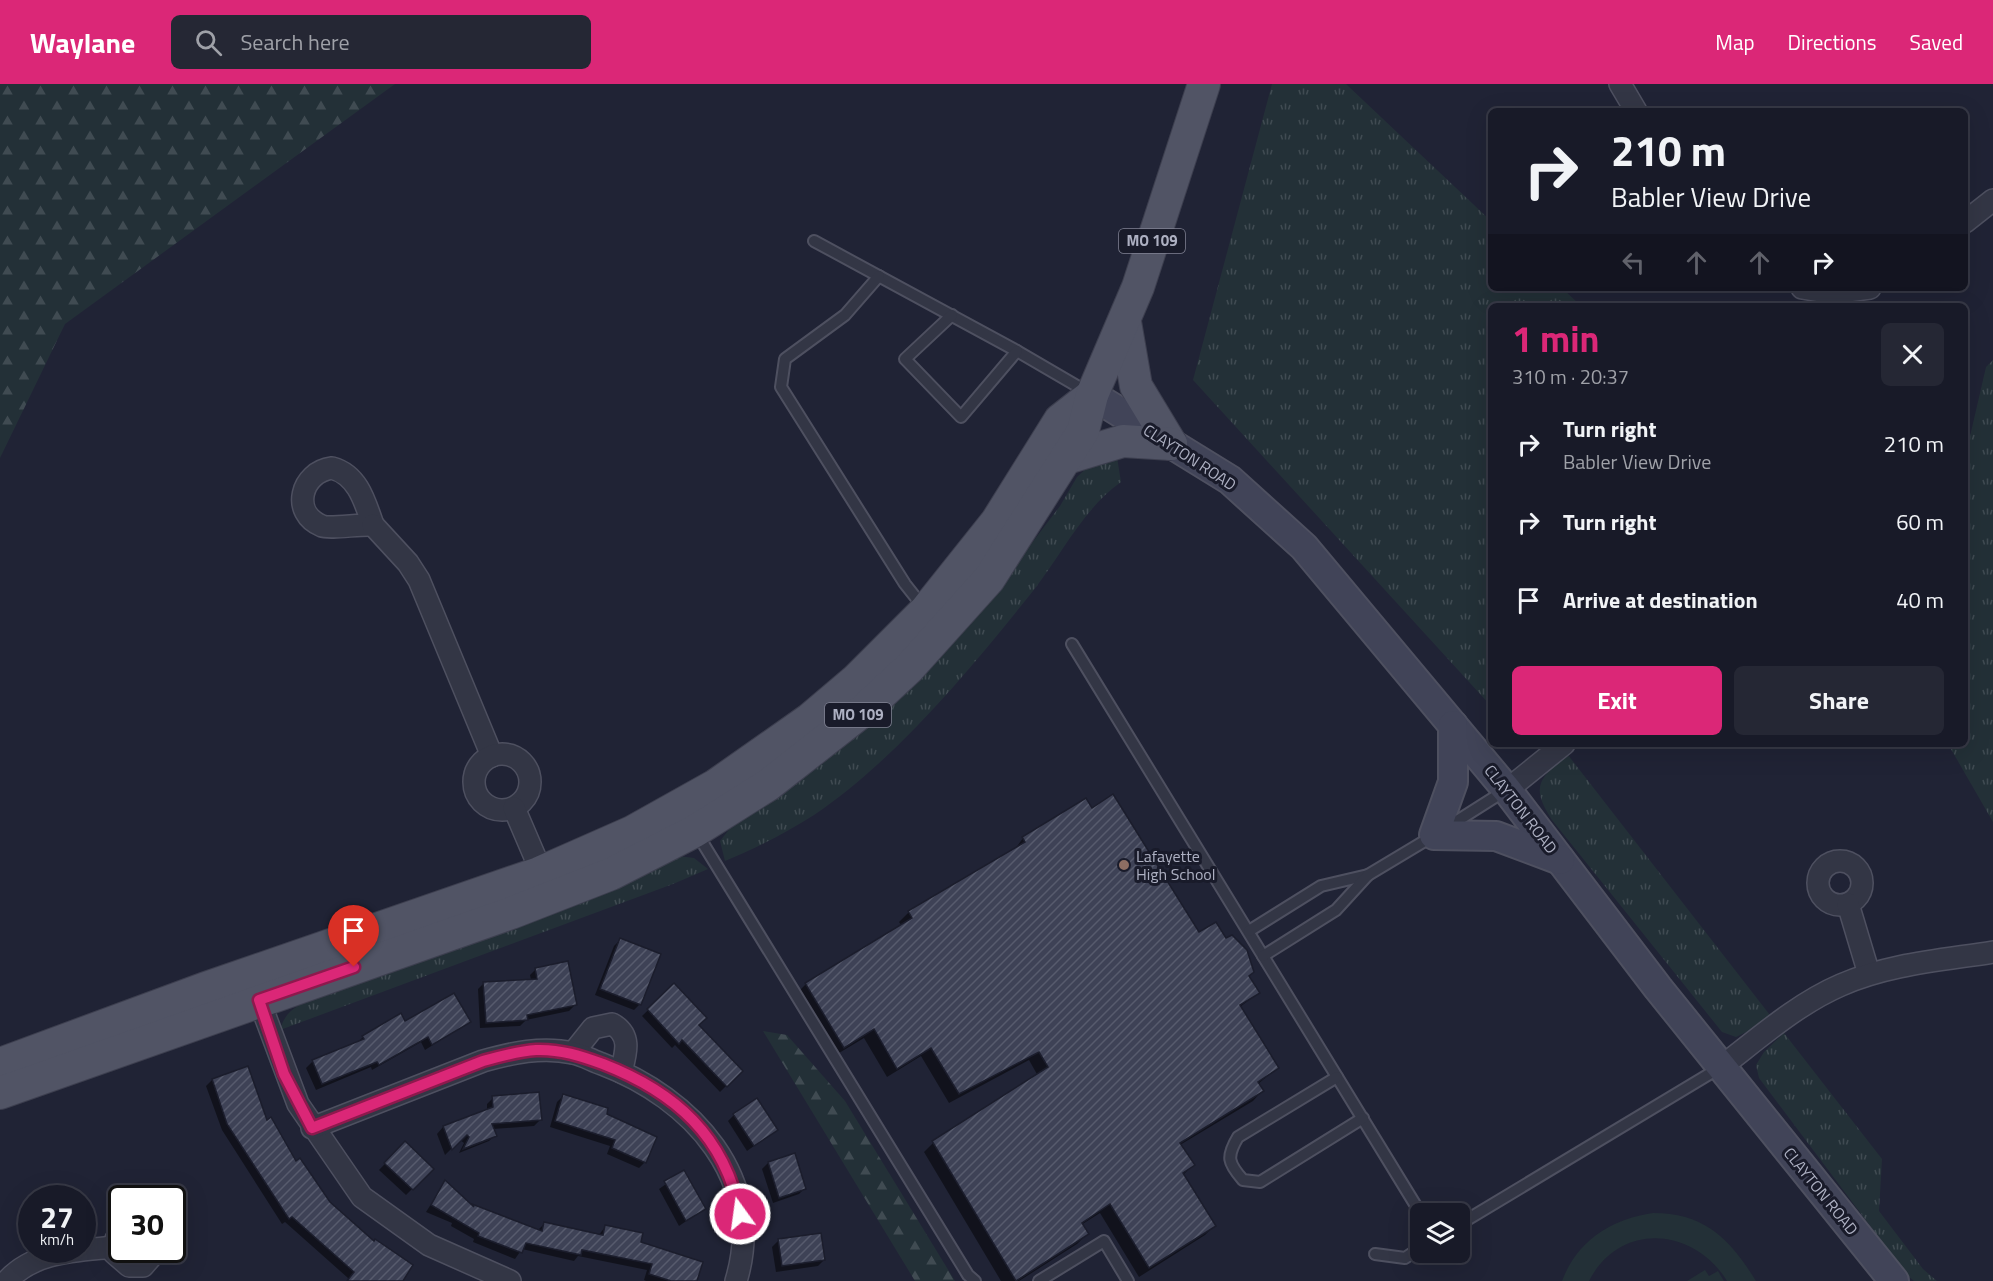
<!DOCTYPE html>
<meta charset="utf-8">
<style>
:root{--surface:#181a28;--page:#252734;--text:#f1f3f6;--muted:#9fa1a8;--line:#363845;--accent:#db2777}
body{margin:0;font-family:"Titillium Web",sans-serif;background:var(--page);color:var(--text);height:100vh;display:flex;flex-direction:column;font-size:22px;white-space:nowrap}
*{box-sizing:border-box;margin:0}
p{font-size:20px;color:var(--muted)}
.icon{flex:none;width:33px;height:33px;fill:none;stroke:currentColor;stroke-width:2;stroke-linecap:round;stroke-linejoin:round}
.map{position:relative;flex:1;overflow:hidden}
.details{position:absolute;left:1488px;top:219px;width:480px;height:444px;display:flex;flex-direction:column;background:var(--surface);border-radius:9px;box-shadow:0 6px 24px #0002,0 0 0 2px var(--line)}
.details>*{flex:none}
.banner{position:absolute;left:1488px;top:24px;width:480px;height:183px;border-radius:9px;box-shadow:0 6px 24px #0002,0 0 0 2px var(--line);background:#181a28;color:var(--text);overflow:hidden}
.fabs{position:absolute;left:1410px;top:1119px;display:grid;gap:12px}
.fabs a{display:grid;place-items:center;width:60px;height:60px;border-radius:9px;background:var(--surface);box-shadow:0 6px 24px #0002,0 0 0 2px var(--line);font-size:30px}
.speed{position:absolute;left:18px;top:1101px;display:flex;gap:12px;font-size:30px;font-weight:700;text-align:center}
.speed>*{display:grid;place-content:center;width:78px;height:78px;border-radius:50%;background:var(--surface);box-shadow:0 6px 24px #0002,0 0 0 2px var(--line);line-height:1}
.speed small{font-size:15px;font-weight:400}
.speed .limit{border:3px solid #111;border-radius:9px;background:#fff;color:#111}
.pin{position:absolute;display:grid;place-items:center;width:51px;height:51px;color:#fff;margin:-62px -26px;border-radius:50% 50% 50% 0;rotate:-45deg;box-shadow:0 0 6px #0007}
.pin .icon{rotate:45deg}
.me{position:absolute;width:66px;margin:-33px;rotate:346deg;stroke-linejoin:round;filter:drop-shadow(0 0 4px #0008)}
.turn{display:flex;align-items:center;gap:21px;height:126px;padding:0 24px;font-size:27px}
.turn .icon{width:78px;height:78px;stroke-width:2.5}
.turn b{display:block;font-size:42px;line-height:51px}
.lanes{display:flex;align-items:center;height:57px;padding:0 24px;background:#0003;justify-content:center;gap:30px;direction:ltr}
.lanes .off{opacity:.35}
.round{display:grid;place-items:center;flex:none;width:63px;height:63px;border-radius:9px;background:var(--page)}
.overview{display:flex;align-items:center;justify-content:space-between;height:102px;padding:0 24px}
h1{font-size:36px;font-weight:700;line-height:45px;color:var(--accent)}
.button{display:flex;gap:12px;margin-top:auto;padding:12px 24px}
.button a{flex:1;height:69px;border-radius:9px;background:var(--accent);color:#fff;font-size:24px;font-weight:700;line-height:69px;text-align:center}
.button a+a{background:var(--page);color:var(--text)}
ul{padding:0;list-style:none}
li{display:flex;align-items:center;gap:18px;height:78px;padding:0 24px}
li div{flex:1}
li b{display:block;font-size:22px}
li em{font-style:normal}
header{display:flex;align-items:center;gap:36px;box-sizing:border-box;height:84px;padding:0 30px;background:var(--accent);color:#fff}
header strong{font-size:28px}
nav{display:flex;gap:33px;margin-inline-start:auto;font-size:21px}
.search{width:420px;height:54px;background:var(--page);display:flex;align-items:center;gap:15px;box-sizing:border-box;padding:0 21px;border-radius:9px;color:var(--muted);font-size:22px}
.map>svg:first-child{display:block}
.grass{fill:url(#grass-tufts)}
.forest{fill:url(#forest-firs)}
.garden{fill:#233037}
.shadow{fill:#0007}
.building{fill:url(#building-hatch);stroke:#1b1d2c;stroke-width:1.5}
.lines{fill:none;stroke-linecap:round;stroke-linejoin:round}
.service-casing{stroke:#4e5060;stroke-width:14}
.minor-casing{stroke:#4e5060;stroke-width:24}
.secondary-casing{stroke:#4e5060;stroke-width:32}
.primary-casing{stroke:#3d3f4f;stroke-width:34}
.service{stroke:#333645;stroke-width:10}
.minor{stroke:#333645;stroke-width:21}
.secondary{stroke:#414458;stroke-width:28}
.primary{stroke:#515465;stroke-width:32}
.route-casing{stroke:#8e194d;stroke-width:15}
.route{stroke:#db2777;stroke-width:10}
.education-dot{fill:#8d6e63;stroke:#191b2a;stroke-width:2}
.labels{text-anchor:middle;stroke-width:6;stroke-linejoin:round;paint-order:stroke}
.shield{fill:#191b2a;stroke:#818394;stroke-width:1.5}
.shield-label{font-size:15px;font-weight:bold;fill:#adb0c2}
.street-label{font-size:16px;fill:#adb0c2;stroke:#191b2a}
.poi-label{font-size:16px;fill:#adb0c2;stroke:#191b2a;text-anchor:start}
</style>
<header>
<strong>Waylane</strong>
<div class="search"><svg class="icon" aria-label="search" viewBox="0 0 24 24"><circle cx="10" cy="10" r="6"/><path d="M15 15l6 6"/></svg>Search here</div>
<nav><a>Map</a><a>Directions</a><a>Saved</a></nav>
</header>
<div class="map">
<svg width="1993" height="1197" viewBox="0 0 1993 1197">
<defs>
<pattern id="grass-tufts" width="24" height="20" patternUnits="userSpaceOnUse" patternTransform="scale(1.5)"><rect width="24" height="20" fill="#233037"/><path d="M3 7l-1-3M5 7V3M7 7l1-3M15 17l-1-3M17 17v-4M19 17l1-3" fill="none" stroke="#404b52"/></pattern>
<pattern id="forest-firs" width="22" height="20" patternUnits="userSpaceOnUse" patternTransform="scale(1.5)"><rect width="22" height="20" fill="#233037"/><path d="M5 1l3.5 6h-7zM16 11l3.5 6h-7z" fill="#404b52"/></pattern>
<pattern id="building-hatch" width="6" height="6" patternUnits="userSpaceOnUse" patternTransform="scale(1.5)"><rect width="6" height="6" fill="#3e4256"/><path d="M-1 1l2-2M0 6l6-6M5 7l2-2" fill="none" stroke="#575b6d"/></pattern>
</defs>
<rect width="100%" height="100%" fill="#202335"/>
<g class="grass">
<polygon points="1272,0 1346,0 1491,137 1491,204 1562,204 1581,222 1491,222 1491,622 1193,296"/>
<polygon points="1993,276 1993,738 1948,660 1965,660 1965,374 1986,283"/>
<path d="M1116,367L1121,398C1083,425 1062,470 1033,507C972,583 896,676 814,731C786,749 756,764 725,777L720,757L731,743L1022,472L1060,422L1077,393L1093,378Z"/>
<path d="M1568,671L1773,935L1736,953L1722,948L1552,736C1530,702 1539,694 1568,671Z"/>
<path d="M678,772L694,774L708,785L673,800L280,946C285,927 297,922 313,914L494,852L564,825Z"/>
<polygon points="1784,949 1882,1075 1879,1127 1923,1185 1937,1197 1914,1197 1907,1191 1759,994 1756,981 1764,968"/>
</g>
<g class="forest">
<polygon points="0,0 395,0 65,240 0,374"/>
<polygon points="763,947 787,951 845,1017 955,1197 915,1197"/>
</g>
<g class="garden">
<path d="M1653,1129C1705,1129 1730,1155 1756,1197H1727C1694,1143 1620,1137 1589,1197H1562C1577,1157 1611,1135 1653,1129Z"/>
<polygon points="1705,1186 1709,1192 1718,1187 1724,1197 1687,1197"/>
</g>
<g class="shadow">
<polygon points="1023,754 1199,850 1247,893 1258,909 1240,923 1277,984 1258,1000 1262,1007 1253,1017 1180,1061 1193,1081 1183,1091 1214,1142 1205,1151 1139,1193 1100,1129 1081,1141 1087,1150 1077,1160 1019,1197 1001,1197 924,1068 933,1059 1038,992 1029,976 949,1019 921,972 887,993 864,954 834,972 796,910 806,900 902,842 899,838 909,828 1015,765"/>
<polygon points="620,856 640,920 634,926 595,911 614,862"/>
<polygon points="536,885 575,921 569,927 526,936 520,942 480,944 478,905 484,899 531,896 530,891"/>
<polygon points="674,901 697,941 741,987 720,1008 675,961 672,964 642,932"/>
<polygon points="469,938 425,966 421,958 372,986 371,983 316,1006 306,984 313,977 357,959 363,953 405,939"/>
<polygon points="247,984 266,1038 295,1079 401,1197 347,1197 348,1194 285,1138 282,1140 222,1046 206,1002 212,996"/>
<polygon points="563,1012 605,1031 645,1078 639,1084 607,1070 610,1062 550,1043 557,1018"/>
<polygon points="493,1014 540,1036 534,1042 493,1045 495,1051 489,1057 459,1069 464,1059 460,1056 445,1071 437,1050 443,1043 487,1027 487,1020"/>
<polygon points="734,1031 776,1046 747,1067 728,1037"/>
<polygon points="405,1059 432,1085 406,1111 379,1086"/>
<polygon points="768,1079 805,1104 799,1110 773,1119 762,1085"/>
<polygon points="683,1088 704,1125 679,1142 659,1105"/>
<polygon points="445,1098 471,1123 537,1147 544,1140 598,1152 605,1143 639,1159 695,1197 646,1197 644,1196 647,1186 578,1172 574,1177 522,1165 515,1175 473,1158 474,1155 451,1142 452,1139 426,1128"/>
<polygon points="778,1157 824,1176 818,1182 776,1188 772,1163"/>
</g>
<g class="building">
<polygon points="1113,710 1199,848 1216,838 1226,854 1232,851 1247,866 1254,888 1249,892 1260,909 1240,921 1279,984 1258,998 1264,1007 1180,1059 1195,1081 1183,1089 1216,1142 1149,1184 1110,1120 1082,1139 1089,1150 1016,1197 932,1057 1048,983 1039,968 959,1010 931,964 897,985 874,945 844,964 805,899 912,834 908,827 1025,758 1022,753 1086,714 1092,724"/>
<polygon points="620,854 661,870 641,921 600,905"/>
<polygon points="568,877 577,921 527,931 528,936 486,939 483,898 537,895 535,884"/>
<polygon points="674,899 707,934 699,941 743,987 727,1003 682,956 679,960 647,925"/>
<polygon points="454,909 471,938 432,961 428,953 379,981 377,978 322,1000 312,976 364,955 362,952 401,929 405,937"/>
<polygon points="248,982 267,1036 271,1033 296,1077 300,1074 330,1118 374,1157 375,1155 413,1181 403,1197 347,1197 354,1188 292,1133 289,1135 227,1040 212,995"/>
<polygon points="539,1008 542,1036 492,1040 497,1052 463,1065 469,1053 467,1051 452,1066 443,1042 493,1023 492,1012"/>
<polygon points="563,1010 608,1024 607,1030 657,1053 646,1079 612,1064 615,1056 555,1037"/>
<polygon points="757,1014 778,1046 754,1062 733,1030"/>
<polygon points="405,1057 434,1085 413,1106 384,1079"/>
<polygon points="795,1069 806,1105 779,1114 768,1078"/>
<polygon points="684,1086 706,1125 686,1137 664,1097"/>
<polygon points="445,1096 474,1123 472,1120 542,1147 544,1138 603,1151 605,1141 643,1149 641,1158 703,1178 697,1197 671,1197 649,1190 652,1180 582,1166 581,1171 526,1159 522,1169 478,1152 479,1149 431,1121"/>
<polygon points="821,1149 825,1176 782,1182 778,1155"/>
</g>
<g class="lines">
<defs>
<g id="service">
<polyline points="814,157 1017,267 1089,309"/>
<polyline points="879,192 845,231 785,275 781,303 905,500 924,524"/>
<polyline points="952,231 905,275 961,333 1017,267"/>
<polyline points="1072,560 1421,1130"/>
<polyline points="1446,744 1506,706"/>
<polyline points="696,748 968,1191 975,1197"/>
<polyline points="1249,847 1321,802 1368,791"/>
<polyline points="1263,872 1336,826 1368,791 1433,752"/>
<path d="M1337,993L1238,1053C1226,1073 1228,1079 1243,1096L1260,1098L1363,1034"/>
<polyline points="1460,1140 1721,983"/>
<polyline points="1375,1170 1405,1174 1420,1164"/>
<polyline points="1039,1197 1104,1157 1128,1197"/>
</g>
<g id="minor">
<polyline points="1620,0 1636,27"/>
<polyline points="1965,138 1993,116"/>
<polyline points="1802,204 1832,209 1870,204"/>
<path d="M332,384C358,391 365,418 373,441C360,440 330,445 322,442C290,429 301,388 332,384Z"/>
<polyline points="373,441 408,479 419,496 492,672"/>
<circle cx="502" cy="698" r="28"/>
<polyline points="1507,706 1564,660"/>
<polyline points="514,724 535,773 539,789"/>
<circle cx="1840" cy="799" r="22"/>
<polyline points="1848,820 1869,890"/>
<polyline points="259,916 298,1020 362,1113 429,1161 510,1197"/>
<path d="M573,969L593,944L612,940C632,951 626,969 621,988"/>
<path d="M1721,983C1759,954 1797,920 1841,901C1888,880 1943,876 1993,868"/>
<path d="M312,1044L483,977C512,969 542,962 573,969C583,971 593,977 602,980C692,1014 767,1095 736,1197"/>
<polyline points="122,1148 116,1155 114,1169 129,1182 143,1182 157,1166"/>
<path d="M7,1197C34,1167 76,1167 114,1163"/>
</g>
<g id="secondary">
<polyline points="1092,311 1230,396 1304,463 1507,706 1658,904 1894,1197"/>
<polyline points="1453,641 1453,698 1434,751 1496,752 1560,776"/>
</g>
<g id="primary">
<polyline points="1125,238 1136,302 1171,360"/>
<polyline points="1067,374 1123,357 1171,360"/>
<polyline points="0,980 206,904 539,789 632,748 716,701 810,635 856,596 926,526 997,437 1060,336 1092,311"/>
<polyline points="0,1009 511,829 611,790 695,747 768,701 865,625 909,584 989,495 1083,347 1092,311 1138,203 1204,0"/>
</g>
</defs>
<use href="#service" class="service-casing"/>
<use href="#minor" class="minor-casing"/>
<use href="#secondary" class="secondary-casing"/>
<use href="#primary" class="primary-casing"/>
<use href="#service" class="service"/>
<use href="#minor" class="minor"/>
<use href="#secondary" class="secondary"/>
<use href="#primary" class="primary"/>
</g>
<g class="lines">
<defs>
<path id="route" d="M354,883L259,916L284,990L312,1044L483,977C501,972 518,967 536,966C560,965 581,972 603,980C675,1008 725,1052 740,1130"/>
</defs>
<use href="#route" class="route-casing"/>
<use href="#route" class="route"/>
</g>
<circle class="education-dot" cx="1124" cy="781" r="6"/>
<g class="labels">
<g class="shield">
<rect x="1119" y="145" width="66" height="24" rx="4.5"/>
<rect x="825" y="619" width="66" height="24" rx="4.5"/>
</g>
<g class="shield-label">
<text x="1152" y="162">MO 109</text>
<text x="858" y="636">MO 109</text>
</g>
<g class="street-label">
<text transform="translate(1190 373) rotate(33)" y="6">CLAYTON ROAD</text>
<text transform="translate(1521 725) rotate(52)" y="6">CLAYTON ROAD</text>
<text transform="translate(1821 1107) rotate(51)" y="6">CLAYTON ROAD</text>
</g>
<g class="poi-label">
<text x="1136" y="778">Lafayette<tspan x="1136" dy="18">High School</tspan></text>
</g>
</g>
</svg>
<div class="fabs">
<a><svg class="icon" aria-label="layers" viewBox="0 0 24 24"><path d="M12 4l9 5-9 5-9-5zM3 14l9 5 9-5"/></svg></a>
</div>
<div class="speed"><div>27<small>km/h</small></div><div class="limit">30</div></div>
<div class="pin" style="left:354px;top:883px;background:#d93025"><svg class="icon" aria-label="arrive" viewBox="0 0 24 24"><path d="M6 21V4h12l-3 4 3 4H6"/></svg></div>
<svg class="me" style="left:740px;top:1130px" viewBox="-20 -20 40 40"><circle r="17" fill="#db2777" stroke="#fff" stroke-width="3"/><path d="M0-11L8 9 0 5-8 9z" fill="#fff"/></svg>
<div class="banner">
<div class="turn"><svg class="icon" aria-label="right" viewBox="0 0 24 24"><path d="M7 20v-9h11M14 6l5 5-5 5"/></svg><div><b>210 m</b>Babler View Drive</div></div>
<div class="lanes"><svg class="icon off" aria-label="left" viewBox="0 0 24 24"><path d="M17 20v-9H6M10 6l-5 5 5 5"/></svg><svg class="icon off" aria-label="ahead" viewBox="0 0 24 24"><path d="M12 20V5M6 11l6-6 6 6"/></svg><svg class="icon off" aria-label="ahead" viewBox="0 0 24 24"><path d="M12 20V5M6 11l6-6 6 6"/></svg><svg class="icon" aria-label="right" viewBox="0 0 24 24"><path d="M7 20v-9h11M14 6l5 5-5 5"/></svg></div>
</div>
<section class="details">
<div class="overview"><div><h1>1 min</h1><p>310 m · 20:37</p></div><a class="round"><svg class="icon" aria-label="close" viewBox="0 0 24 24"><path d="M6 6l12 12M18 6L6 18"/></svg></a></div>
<ul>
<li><svg class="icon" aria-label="right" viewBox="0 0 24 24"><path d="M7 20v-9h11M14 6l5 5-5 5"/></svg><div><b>Turn right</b><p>Babler View Drive</p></div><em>210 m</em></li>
<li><svg class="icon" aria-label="right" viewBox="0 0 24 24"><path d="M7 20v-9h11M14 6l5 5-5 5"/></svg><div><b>Turn right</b></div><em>60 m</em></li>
<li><svg class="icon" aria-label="arrive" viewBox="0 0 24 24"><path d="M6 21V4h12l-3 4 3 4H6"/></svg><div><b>Arrive at destination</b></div><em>40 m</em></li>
</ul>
<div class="button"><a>Exit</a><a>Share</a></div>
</section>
</div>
